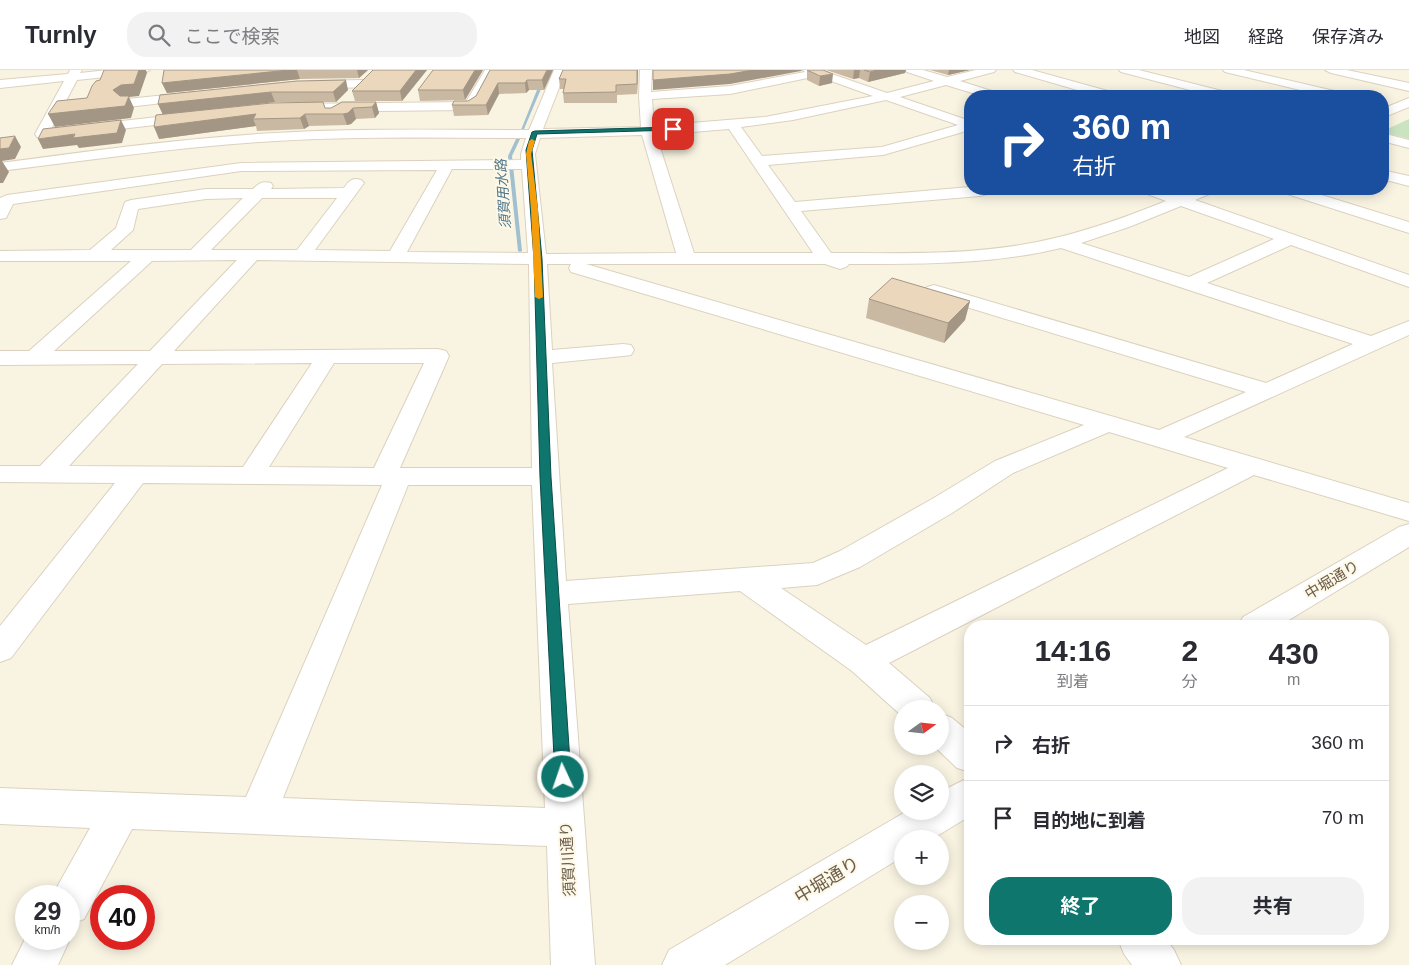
<!DOCTYPE html>
<html lang="ja">
<meta charset="utf-8">
<style>
:root{--surface:#fff;--page:#f2f2f3;--text:#2b2b33;--muted:#7c7c81;--line:#e1e1e2;--accent:#0f766e}
body{margin:0;font-family:Helvetica,"Noto Sans JP",sans-serif;background:var(--page);color:var(--text);height:100vh;display:flex;flex-direction:column;font-size:19px;white-space:nowrap}
*{box-sizing:border-box;margin:0}
p{font-size:16px;color:var(--muted)}
.icon{flex:none;width:28px;height:28px;fill:none;stroke:currentColor;stroke-width:2;stroke-linecap:round;stroke-linejoin:round}
.map{position:relative;flex:1;overflow:hidden}
.sheet{position:absolute;left:964px;top:550px;width:425px;height:325px;display:flex;flex-direction:column;background:var(--surface);border-radius:20px;box-shadow:0 2px 12px #0003}
.sheet>*{flex:none}
.banner{position:absolute;left:964px;top:20px;width:425px;height:105px;border-radius:20px;box-shadow:0 2px 12px #0003;background:#1a4fa0;color:#fff;overflow:hidden}
.needle{width:32px;rotate:75deg}
.fabs{position:absolute;left:894px;top:630px;display:grid;gap:10px}
.fabs a{display:grid;place-items:center;width:55px;height:55px;border-radius:50%;background:var(--surface);box-shadow:0 2px 12px #0003;font-size:25px}
.speed{position:absolute;left:15px;top:815px;display:flex;gap:10px;font-size:25px;font-weight:700;text-align:center}
.speed>*{display:grid;place-content:center;width:65px;height:65px;border-radius:50%;background:var(--surface);box-shadow:0 2px 12px #0003;line-height:1}
.speed small{font-size:12px;font-weight:400}
.speed .limit{border:8px solid #d22;background:#fff;color:#111}
.pin{position:absolute;display:grid;place-items:center;width:42px;height:42px;color:#fff;margin:-21px;border-radius:10px;box-shadow:0 2px 8px #0006}
.me{position:absolute;width:55px;margin:-28px;rotate:357deg;stroke-linejoin:round;filter:drop-shadow(0 0 4px #0008)}
.turn{display:flex;align-items:center;gap:18px;height:105px;padding:0 25px;font-size:22px}
.turn .icon{width:65px;height:65px;stroke-width:2.5}
.turn b{display:block;font-size:35px;line-height:42px}
.eta{display:flex;justify-content:space-evenly;align-items:center;height:85px;text-align:center}
.eta b{font-size:30px;font-weight:700;line-height:35px}
.primary-button{display:flex;gap:10px;margin-top:auto;padding:10px 25px}
.primary-button a{flex:1;height:58px;border-radius:20px;background:var(--accent);color:#fff;font-size:20px;font-weight:700;line-height:58px;text-align:center}
.primary-button a+a{background:var(--page);color:var(--text)}
ul{padding:0;list-style:none}
li{display:flex;align-items:center;gap:15px;height:75px;padding:0 25px;border-top:1px solid var(--line)}
li div{flex:1}
li b{display:block;font-size:19px}
li em{font-style:normal}
header{display:flex;align-items:center;gap:30px;box-sizing:border-box;height:70px;padding:0 25px;background:var(--surface);border-bottom:1px solid var(--line)}
header strong{font-size:24px}
nav{display:flex;gap:28px;margin-inline-start:auto;font-size:18px}
.search{width:350px;height:45px;background:var(--page);display:flex;align-items:center;gap:12px;box-sizing:border-box;padding:0 18px;border-radius:20px;color:var(--muted);font-size:19px}
.map>svg:first-child{display:block}
.green{fill:#cae4c2}
.lines{fill:none;stroke-linecap:round;stroke-linejoin:round}
.stream{fill:#a0c0d0;fill-rule:evenodd}
.minor-casing{stroke:#dcd1bf;stroke-width:2}
.minor{fill:#fff;fill-rule:evenodd}
.wall{fill:#cab9a2;fill-rule:evenodd}
.shaded-wall{fill:#a49684}
.building{fill:#ebd7bc;stroke:#a49684}
.route{fill:#0f766e;stroke:#0a4d48}
.slow{fill:#f59e0b}
.labels{text-anchor:middle;stroke-width:4;stroke-linejoin:round;paint-order:stroke}
.far-water-label{font-size:14px;font-style:italic;fill:#4f778c;stroke:#fdf8e7}
.street-label{font-size:15px;fill:#6d5d4b;stroke:#fdf8e7}
.near-street-label{font-size:18px;fill:#6d5d4b;stroke:#fdf8e7}
</style>
<header>
<strong>Turnly</strong>
<div class="search"><svg class="icon" aria-label="search" viewBox="0 0 24 24"><circle cx="10" cy="10" r="6"/><path d="M15 15l6 6"/></svg>ここで検索</div>
<nav><a>地図</a><a>経路</a><a>保存済み</a></nav>
</header>
<div class="map">
<svg width="1409" height="895" viewBox="0 0 1409 895">
<rect width="100%" height="100%" fill="#f9f4e2"/>
<polygon class="green" points="1409,49 1409,69 1383,62 1383,61"/>
<g class="lines">
<g class="stream">
<polygon points="545,0 549,0 524,59 521,60"/>
<polygon points="519,66 521,67 512,86 522,181 520,182 518,181 508,86 517,67"/>
</g>
<defs>
<g id="minor">
<polygon points="70,0 82,0 80,3 108,0 150,0 144,3 77,10 47,67 37,67 35,64 64,11 0,18 0,10 68,4"/>
<polygon points="485,0 497,0 476,36 470,40 288,42 282,38 288,34 466,32"/>
<path d="M554,0H566L543,59L641,57L639,26L640,0H652L651,22L730,16L805,2L803,0H820L887,23L934,11L907,2L905,0H923L947,7L976,0H996L994,2L960,11L998,23L1000,26H982L946,15L900,27L970,51V60L883,85L768,95L795,132L970,117V119H996L994,122L980,126L801,141L831,183C906,183 982,186 1055,168C1093,159 1129,146 1166,131L1142,122L1140,119H1162L1180,125L1195,119H1216L1214,122L1195,130L1409,205V217L1291,175L1207,213L1371,266L1409,251V265L1184,367L1409,433V451L1254,405L889,593L930,628L935,639H902V646L852,601L740,521L568,534L595,895H551L547,776L132,759L84,849L69,855V826H52L90,758L0,754V718L246,727L382,415L143,413L11,588L0,592V556L115,413L0,412V396H40L138,294L0,295V281H29L131,191H0V181L90,180L116,158L125,132L131,130L206,119H253C259,113 262,111 271,113L273,116L271,119L344,118C349,111 352,107 361,110L364,113L315,180L390,181L437,100L241,101L13,134L6,148L0,149V128L7,125L241,93L521,90V84L526,68C443,68 359,66 276,71C183,76 92,90 0,101V93C91,81 183,68 275,63C360,58 445,60 529,60ZM817,6L873,26L765,47L654,56L652,29L730,24ZM886,30L958,55L882,77L762,86L741,57L793,50ZM729,59L813,183H694L656,65ZM642,65L676,183L546,184L535,84L540,68ZM452,99H522L528,183L407,182ZM243,128L191,180H111L133,160L138,139L206,129ZM262,128H337L297,180H211ZM1181,136L1274,169L1189,207L1081,173L1129,157ZM1061,178L1353,274L1266,313L941,217L934,215L927,217L924,221L927,225L1246,322L1159,360L586,194H825L840,199L846,197L849,194C920,194 991,195 1061,178ZM237,190L150,281H54L152,191ZM257,190L529,194L532,398H400L449,286L446,281L438,279L174,281ZM547,194H571L569,198L571,202L1084,355L995,391L932,429L840,481L813,493L566,511L552,293L623,286L631,285L634,280L631,275L623,274L552,280ZM312,293L243,397L69,396L162,294ZM334,293H424L374,398L269,397ZM1109,362L1228,398L866,575L781,518L817,515L860,497L952,443L1013,403ZM408,415H532L545,738L283,728Z"/>
<polygon points="1013,0 1032,0 1115,23 1117,26 1098,26 1015,2"/>
<polygon points="1119,0 1139,0 1230,23 1232,26 1213,26 1121,2"/>
<polygon points="1223,0 1244,0 1343,23 1345,26 1325,26 1225,2"/>
<polygon points="1325,0 1347,0 1409,13 1409,21 1331,3"/>
<polygon points="363,10 367,11 369,14 367,17 310,19 304,15 310,11"/>
<polygon points="195,22 199,23 201,26 199,29 127,37 121,33 127,29"/>
<polygon points="1409,28 1409,37 1382,48 1382,39"/>
<polygon points="193,43 200,47 198,50 86,63 79,59 86,55"/>
<polygon points="1382,63 1409,70 1409,78 1382,71"/>
<polygon points="1382,100 1409,106 1409,116 1382,109"/>
<polygon points="1279,119 1302,119 1409,152 1409,163 1281,122"/>
<polygon points="1409,454 1409,477 1279,556 1238,556 1243,547 1399,457"/>
<polygon points="940,643 952,648 970,663 970,702 957,698 934,676 940,676"/>
<polygon points="970,707 970,746 932,769 902,769 902,787 725,895 662,895 669,880 907,741 940,741 940,722"/>
<polygon points="69,865 70,869 58,895 12,895 26,867 26,869 69,869"/>
<polygon points="1118,869 1166,869 1174,880 1181,895 1132,895 1124,884"/>
</g>
</defs>
<use href="#minor" class="minor-casing"/>
<use href="#minor" class="minor"/>
</g>
<g class="wall">
<polygon points="164,0 368,0 359,8 300,9 167,23 162,13"/>
<polygon points="427,0 402,31 355,31 352,21"/>
<polygon points="483,0 465,30 420,31 418,20"/>
<polygon points="490,0 553,0 544,20 529,20 526,23 499,24 488,45 454,46 452,35 468,31 476,26"/>
<polygon points="563,0 638,0 637,24 617,25 617,33 564,33 563,23 564,19 560,19 559,9"/>
<polygon points="807,0 809,0 832,13 819,16 807,10"/>
<polygon points="826,0 906,0 905,3 868,12 859,8 853,9"/>
<polygon points="930,0 970,0 948,5"/>
<path d="M348,20L336,32H323L325,38H331L376,32L379,43L375,48L356,49L351,54L347,55L309,56L304,59L257,61L256,56L159,69L163,44L158,34L160,25ZM275,32H307L204,40Z"/>
<polygon points="869,229 970,231 965,250 944,273 866,248"/>
</g>
<g class="shaded-wall">
<polygon points="139,0 146,0 147,3 139,26 129,27 134,38 131,48 55,57 48,44 119,32 113,20"/>
<polygon points="289,0 297,0 300,9 167,23 162,13"/>
<polygon points="357,0 368,0 359,8"/>
<polygon points="416,0 427,0 402,31 400,21"/>
<polygon points="475,0 483,0 465,30 463,20"/>
<polygon points="547,0 553,0 544,20 542,10"/>
<polygon points="637,0 638,0 637,24"/>
<polygon points="753,0 802,0 801,1 730,14 653,20 653,10"/>
<polygon points="854,0 860,0 859,8 853,9"/>
<polygon points="877,0 906,0 905,3 868,12 870,2"/>
<polygon points="949,0 970,0 948,5"/>
<polygon points="833,4 832,13 819,16 820,6"/>
<polygon points="346,10 348,20 336,32 333,22"/>
<polygon points="527,10 529,20 526,23 525,13"/>
<polygon points="498,13 499,24 488,45 486,35"/>
<polygon points="271,22 275,32 163,45 158,34"/>
<polygon points="376,32 379,43 375,48 372,37"/>
<polygon points="353,38 356,49 351,54 347,55 343,44"/>
<polygon points="256,44 253,49 256,56 159,69 154,57"/>
<polygon points="305,44 309,56 304,59 300,48"/>
<polygon points="121,50 126,60 122,73 79,78 77,75 43,79 38,69 75,64"/>
<polygon points="15,66 21,77 15,89 2,91 9,102 3,113 0,113 0,79"/>
<polygon points="970,231 965,250 944,273 948,253"/>
</g>
<g class="building">
<polygon points="104,0 139,0 134,14 121,15 113,20 120,26 129,26 125,36 48,44 57,31 87,28 92,16 96,11 100,10"/>
<polygon points="164,0 289,0 162,13"/>
<polygon points="373,0 416,0 400,21 352,21"/>
<polygon points="433,0 475,0 463,20 418,20"/>
<polygon points="490,0 547,0 542,10 527,10 525,13 498,13 486,35 452,35 454,31 468,31 476,26"/>
<polygon points="563,0 637,0 637,14 616,15 616,22 563,23 566,9 559,9"/>
<polygon points="653,0 753,0 730,4 653,10"/>
<polygon points="807,0 823,0 833,4 820,6"/>
<polygon points="864,0 877,0 870,2"/>
<polygon points="346,10 333,22 271,22 158,34 160,25 297,11"/>
<polygon points="323,32 325,38 331,38 342,32 376,32 372,37 353,38 348,43 343,44 305,44 300,48 253,49 256,44 154,57 156,45 271,33"/>
<polygon points="121,50 117,63 73,68 75,64 38,69 43,59"/>
<polygon points="15,66 9,78 0,79 0,68"/>
<polygon points="892,208 970,231 948,253 869,229"/>
</g>
<polygon class="route" points="673,57 675,60 537,64 532,80 542,189 551,407 571,707 568,712 563,714 558,712 555,707 540,407 534,189 526,80 532,62 535,61"/>
<polygon class="slow" points="532,69 535,71 531,84 538,139 543,227 539,229 535,227 531,139 526,84 529,71"/>
<g class="labels">
<g class="far-water-label">
<text transform="translate(503 124) rotate(-94)" y="5">須賀用水路</text>
</g>
<g class="street-label">
<text transform="translate(1332 510) rotate(-31)" y="5">中堀通り</text>
<text transform="translate(568 789) rotate(-93)" y="5">須賀川通り</text>
</g>
<g class="near-street-label">
<text transform="translate(827 810) rotate(-31)" y="6">中堀通り</text>
</g>
</g>
</svg>
<div class="fabs">
<a><svg class="needle" viewBox="-14 -14 28 28"><path d="M0-13l5 13h-10z" fill="#e53935"/><path d="M0 13l5-13h-10z" fill="#7c7c81"/></svg></a>
<a><svg class="icon" aria-label="layers" viewBox="0 0 24 24"><path d="M12 4l9 5-9 5-9-5zM3 14l9 5 9-5"/></svg></a>
<a>+</a>
<a>−</a>
</div>
<div class="speed"><div>29<small>km/h</small></div><div class="limit">40</div></div>
<div class="pin" style="left:673px;top:59px;background:#d93025"><svg class="icon" aria-label="arrive" viewBox="0 0 24 24"><path d="M6 21V4h12l-3 4 3 4H6"/></svg></div>
<svg class="me" style="left:563px;top:707px" viewBox="-20 -20 40 40"><circle r="17" fill="#0f766e" stroke="#fff" stroke-width="3"/><path d="M0-11L8 9 0 5-8 9z" fill="#fff"/></svg>
<div class="banner">
<div class="turn"><svg class="icon" aria-label="right" viewBox="0 0 24 24"><path d="M7 20v-9h11M14 6l5 5-5 5"/></svg><div><b>360 m</b>右折</div></div>
</div>
<section class="sheet">
<div class="eta">
<div><b>14:16</b><p>到着</p></div>
<div><b>2</b><p>分</p></div>
<div><b>430</b><p>m</p></div>
</div>
<ul>
<li><svg class="icon" aria-label="right" viewBox="0 0 24 24"><path d="M7 20v-9h11M14 6l5 5-5 5"/></svg><div><b>右折</b></div><em>360 m</em></li>
<li><svg class="icon" aria-label="arrive" viewBox="0 0 24 24"><path d="M6 21V4h12l-3 4 3 4H6"/></svg><div><b>目的地に到着</b></div><em>70 m</em></li>
</ul>
<div class="primary-button"><a>終了</a><a>共有</a></div>
</section>
</div>
